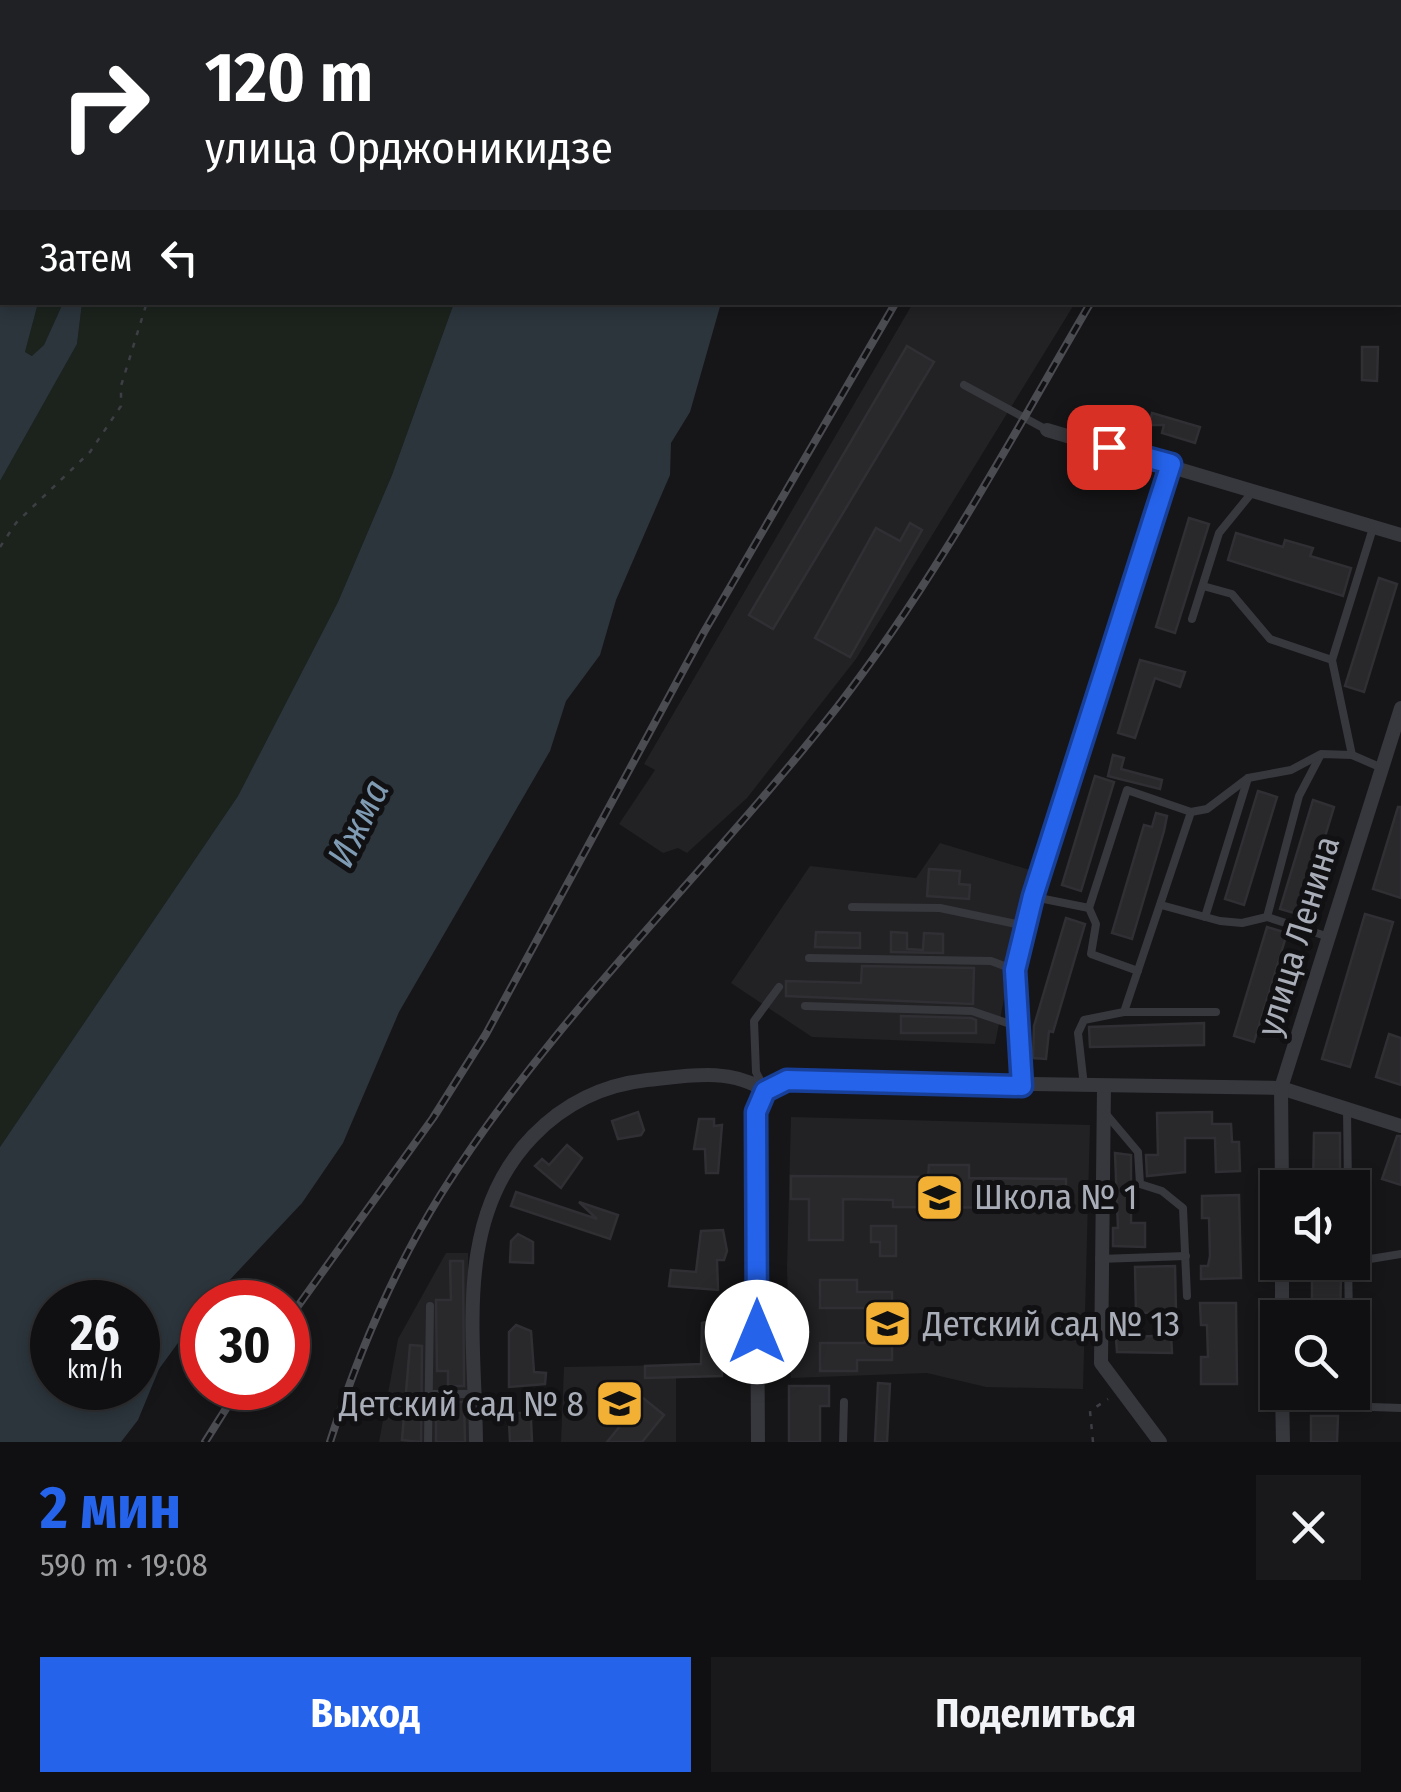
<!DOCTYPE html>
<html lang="ru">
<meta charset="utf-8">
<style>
:root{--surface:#101012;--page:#19191b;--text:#f1f3f6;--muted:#9c9d9f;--line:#303032;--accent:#2563eb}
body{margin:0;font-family:"Fira Sans Condensed",sans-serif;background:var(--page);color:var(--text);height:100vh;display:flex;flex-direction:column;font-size:38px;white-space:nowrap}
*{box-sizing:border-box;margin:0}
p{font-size:32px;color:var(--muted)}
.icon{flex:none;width:55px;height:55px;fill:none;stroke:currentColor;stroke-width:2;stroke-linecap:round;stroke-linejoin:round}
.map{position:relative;height:1442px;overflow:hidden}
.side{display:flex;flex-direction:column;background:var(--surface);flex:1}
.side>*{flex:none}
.banner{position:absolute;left:0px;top:0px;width:1402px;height:305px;box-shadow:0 5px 15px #0003,0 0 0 2px var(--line);background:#202124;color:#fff;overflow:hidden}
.controls{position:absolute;left:1260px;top:1170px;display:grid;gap:20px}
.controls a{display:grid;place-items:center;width:110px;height:110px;border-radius:0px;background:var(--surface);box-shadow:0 5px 15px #0003,0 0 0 2px var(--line);font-size:50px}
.speed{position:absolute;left:30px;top:1280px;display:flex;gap:20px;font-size:50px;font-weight:700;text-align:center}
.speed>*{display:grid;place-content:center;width:130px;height:130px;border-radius:50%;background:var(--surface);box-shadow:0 5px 15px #0003,0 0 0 2px var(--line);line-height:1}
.speed small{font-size:25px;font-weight:400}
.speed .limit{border:15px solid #d22;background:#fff;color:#111}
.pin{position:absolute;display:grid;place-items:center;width:85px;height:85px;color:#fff;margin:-42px;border-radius:20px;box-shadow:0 5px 15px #0006}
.me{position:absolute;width:110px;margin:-55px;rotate:0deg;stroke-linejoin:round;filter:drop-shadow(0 0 8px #0008)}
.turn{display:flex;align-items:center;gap:35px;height:210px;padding:0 40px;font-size:45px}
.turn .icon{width:130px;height:130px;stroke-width:2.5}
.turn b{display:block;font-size:70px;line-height:85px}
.then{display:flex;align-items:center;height:95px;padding:0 40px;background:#0003;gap:20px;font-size:38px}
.round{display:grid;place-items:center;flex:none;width:105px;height:105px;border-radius:0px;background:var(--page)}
.overview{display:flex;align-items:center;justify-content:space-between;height:170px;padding:0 40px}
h1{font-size:60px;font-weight:700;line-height:75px;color:var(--accent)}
.action{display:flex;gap:20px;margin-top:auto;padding:20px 40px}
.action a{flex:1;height:115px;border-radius:0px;background:var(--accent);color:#fff;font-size:40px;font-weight:700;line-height:115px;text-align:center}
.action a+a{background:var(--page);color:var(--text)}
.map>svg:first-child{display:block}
.built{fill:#222225}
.green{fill:#1c231d}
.water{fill:#2c353c;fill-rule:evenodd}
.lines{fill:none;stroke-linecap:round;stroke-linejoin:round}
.stream{stroke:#2c353c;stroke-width:4}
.building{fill:#29292c;stroke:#303034;stroke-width:2.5}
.path{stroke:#3d3f44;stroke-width:2.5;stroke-dasharray:5 8;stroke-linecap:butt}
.lane{stroke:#37383d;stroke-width:8}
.street{stroke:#37383d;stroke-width:14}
.rail-casing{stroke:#4a4c52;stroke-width:8}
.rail{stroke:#111113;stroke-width:4;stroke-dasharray:11;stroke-linecap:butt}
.route-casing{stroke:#184099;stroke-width:25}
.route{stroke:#2563eb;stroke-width:18}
.labels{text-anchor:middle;stroke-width:10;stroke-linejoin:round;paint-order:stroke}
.street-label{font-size:35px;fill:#a8adb8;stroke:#111113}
.poi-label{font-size:35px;fill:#a8adb8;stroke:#111113;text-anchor:start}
.water-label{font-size:38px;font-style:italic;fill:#7f9bb3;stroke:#111113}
</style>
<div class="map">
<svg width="1401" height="1442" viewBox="0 0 1401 1442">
<rect width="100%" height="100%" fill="#161618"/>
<g class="built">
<polygon points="913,303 1075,303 856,659 747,798 687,853 678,848 663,853 619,824 655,770 644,764"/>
<polygon points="940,843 1030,870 995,1044 812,1037 731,983 810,866 916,878"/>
<polygon points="791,1117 1090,1125 1083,1389 986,1387 927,1373 791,1378 787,1269"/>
<polygon points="446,1253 468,1253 469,1442 379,1442 398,1339"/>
<polygon points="676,1365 676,1442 561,1442 564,1367"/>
</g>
<g class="green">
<polygon points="99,0 548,0 99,2"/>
<polygon points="38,303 63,303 44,345 33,356 25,352"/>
<polygon points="82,303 454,303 392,475 338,602 238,796 0,1147 0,481 77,344"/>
</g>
<g class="water">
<polygon points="0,0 99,2 2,2 2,302 38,303 25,352 32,356 44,345 63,303 82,303 77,344 0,481"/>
<path d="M454,303H721L690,412L671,443L670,475L616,600L600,655L566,701L550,751L399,1012L343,1143L302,1203L209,1302H202V1310L159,1369L138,1420L121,1442H0V1147L238,796L338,602L392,475ZM138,1302V1388H52V1302Z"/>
</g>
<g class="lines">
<polyline class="stream" points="447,0 450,2"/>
</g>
<g class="building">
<polygon points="907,346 934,362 773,629 749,615"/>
<polygon points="1362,347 1378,347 1377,381 1362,380"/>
<polygon points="1152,413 1200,427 1195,443 1162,433 1164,425 1149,425"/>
<polygon points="1189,518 1209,524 1175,633 1156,627"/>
<polygon points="910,523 922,530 850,657 815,638 876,528 900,541"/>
<polygon points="1236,533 1283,547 1285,540 1313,548 1310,556 1351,568 1343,596 1228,560"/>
<polygon points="1379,578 1397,584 1364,692 1345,686"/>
<polygon points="1140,660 1185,672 1180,687 1155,678 1135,738 1118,733"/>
<polygon points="1113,755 1124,758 1121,769 1162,780 1160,789 1108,776"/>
<polygon points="1095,776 1114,782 1081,891 1062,885"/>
<polygon points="1258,791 1277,797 1244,905 1225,899"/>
<polygon points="1313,800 1334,807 1301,915 1280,909"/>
<polygon points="1398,807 1401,807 1401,898 1373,889"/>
<polygon points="1156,813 1167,816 1164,831 1132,939 1112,933 1144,825 1152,827"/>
<polygon points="929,869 960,871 959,884 970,885 969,899 927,896"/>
<polygon points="1365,914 1393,922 1350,1067 1322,1059"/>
<polygon points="1066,918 1085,924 1053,1032 1049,1031 1046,1059 1033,1058 1034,1026"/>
<polygon points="1267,927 1287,933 1254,1042 1234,1036"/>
<polygon points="816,932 860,933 860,948 815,947"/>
<polygon points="891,932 907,933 907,949 923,950 924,933 943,934 943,953 891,952"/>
<polygon points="862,966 974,968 973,1004 786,996 786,981 861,983"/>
<polygon points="901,1016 971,1018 976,1020 976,1033 901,1033"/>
<polygon points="1204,1023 1204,1045 1090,1047 1089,1027"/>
<polygon points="1389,1034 1401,1038 1401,1085 1376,1077"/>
<polygon points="638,1112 644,1130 641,1135 618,1139 612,1121"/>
<polygon points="1212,1112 1212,1124 1231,1124 1232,1142 1239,1142 1240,1171 1216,1172 1215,1138 1185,1138 1185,1172 1147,1176 1146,1155 1158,1155 1157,1113"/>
<polygon points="699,1119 714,1119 714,1126 722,1125 718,1173 706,1173 705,1149 694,1149"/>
<polygon points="1314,1133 1340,1133 1340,1188 1313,1188"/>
<polygon points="1397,1136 1401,1136 1401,1185 1382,1179"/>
<polygon points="567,1145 582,1158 561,1188 535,1166 542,1159 549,1165"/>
<polygon points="1115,1153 1131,1155 1131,1223 1145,1223 1145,1247 1113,1246 1113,1228 1118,1228"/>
<polygon points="929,1165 969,1165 969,1178 1066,1179 1066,1208 893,1207 893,1200 843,1199 843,1240 809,1240 809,1199 791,1199 791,1176 928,1177"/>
<polygon points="516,1192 597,1219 579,1202 618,1215 610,1239 511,1206"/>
<polygon points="1239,1195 1241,1278 1201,1279 1201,1266 1208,1266 1210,1256 1209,1218 1202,1218 1202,1196"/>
<polygon points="871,1226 896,1226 896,1256 880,1256 880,1242 871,1242"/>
<polygon points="723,1230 727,1251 724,1260 717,1260 718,1290 669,1286 671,1270 696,1272 701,1231"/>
<polygon points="518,1234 533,1242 533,1263 510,1262 511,1241"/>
<polygon points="450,1261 463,1261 464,1386 448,1386 448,1371 437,1371 436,1300 451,1300"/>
<polygon points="1175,1266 1176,1312 1136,1313 1135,1267"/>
<polygon points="1312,1274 1341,1274 1340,1318 1312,1318"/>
<polygon points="820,1280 857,1280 857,1292 892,1292 892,1360 857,1360 857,1371 820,1371 820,1343 865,1343 865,1308 820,1308"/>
<polygon points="1200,1303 1236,1303 1237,1384 1201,1384 1201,1357 1208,1357 1207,1325 1201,1325"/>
<polygon points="709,1321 728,1324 728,1339 721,1350 722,1376 645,1378 645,1366 701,1364 702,1323"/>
<polygon points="516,1325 531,1331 534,1372 546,1373 545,1384 509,1387 509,1332"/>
<polygon points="1171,1335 1172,1353 1117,1352 1116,1338"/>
<polygon points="410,1345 422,1346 421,1442 402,1440"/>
<polygon points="878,1383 890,1384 887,1442 875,1442"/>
<polygon points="789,1386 829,1386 829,1406 820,1406 820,1442 789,1442"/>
<polygon points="643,1398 664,1415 642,1442 607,1442"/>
<polygon points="436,1402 464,1402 465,1442 436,1442"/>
<polygon points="515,1413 524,1413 531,1420 532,1441 510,1442 509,1421"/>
<polygon points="1311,1416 1338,1416 1337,1442 1311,1442"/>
</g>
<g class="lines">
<g class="path">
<polyline points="157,0 157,2"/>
<polyline points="242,2 243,0"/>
<polyline points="0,547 16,523 90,452 121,406 121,386 147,302"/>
<polyline points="1093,1442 1090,1411 1108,1399"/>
</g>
<g class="lane">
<polyline points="1331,2 1332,0"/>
<polyline points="964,385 1047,430"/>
<polyline points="1203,586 1232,594 1270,639 1332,660"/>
<polyline points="1192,619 1219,533 1254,490"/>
<polyline points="1352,755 1332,660 1373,528"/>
<polyline points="1034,897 1089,908"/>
<polyline points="1161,905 1220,921 1242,923 1267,917 1329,937"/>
<polyline points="852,907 940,908 1026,926"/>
<polyline points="1205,917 1248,778"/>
<polyline points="1267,917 1299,796 1320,756"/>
<polyline points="809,958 991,961 1015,970"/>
<polyline points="1138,971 1091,954 1096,924 1089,908 1127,790 1191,812 1207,809 1248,778 1291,770 1321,754 1352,755 1382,768"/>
<polyline points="805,1006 972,1011 1019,1027"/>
<polyline points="1124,1012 1191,812"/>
<polyline points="1084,1086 1078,1033 1084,1020 1124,1012 1216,1012"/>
<polyline points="764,1088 756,1072 754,1021 779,987"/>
<polyline points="1347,1109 1348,1188"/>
<polyline points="1106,1114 1138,1152 1140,1184 1162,1191 1183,1208 1187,1296"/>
<polyline points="1099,1259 1186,1256"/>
<polyline points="1348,1262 1349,1318"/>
<polyline points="1352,1262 1401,1254"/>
<polyline points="1282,1263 1352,1262"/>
<polyline points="429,1394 476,1394"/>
<polyline points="1283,1404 1401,1408"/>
<polyline points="428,1442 430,1306"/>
<polyline points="843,1442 844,1402"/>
</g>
<g class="street">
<polyline points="1047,430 1401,535"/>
<polyline points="1022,1085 1015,970 1033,897 1171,464"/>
<polyline points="1104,1087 1101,1363 1160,1442"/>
<polyline points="765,1091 787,1080 1281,1088 1401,1126"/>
<polyline points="1282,1188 1281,1088 1401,708"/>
<polyline points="1282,1262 1282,1318"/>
<polyline points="1282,1392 1283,1442"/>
<path d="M476,1442C475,1337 453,1218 533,1136C564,1104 602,1085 647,1080C686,1076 732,1067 765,1091"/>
<polyline points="758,1442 756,1113 765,1091"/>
</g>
<defs>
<g id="rail">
<polyline points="1039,2 1040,0"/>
<polyline points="1073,2 1074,0"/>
<polyline points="1275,2 1276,0"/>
<polyline points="288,1320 433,1118 486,1034 704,632 896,302"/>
<polyline points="205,1442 239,1388"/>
<path d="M330,1442C357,1356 393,1271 441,1194C553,1016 709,871 838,706C935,581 1011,439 1091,302"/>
</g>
</defs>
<use href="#rail" class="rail-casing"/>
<use href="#rail" class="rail"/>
</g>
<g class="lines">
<defs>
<polyline id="route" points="757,1332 756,1112 765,1091 787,1080 1022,1086 1015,970 1033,896 1171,464 1109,447"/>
</defs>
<use href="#route" class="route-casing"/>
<use href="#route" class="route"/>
</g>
<defs>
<symbol id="school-square" viewBox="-11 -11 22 22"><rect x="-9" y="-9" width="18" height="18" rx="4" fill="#f2b134" stroke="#111113"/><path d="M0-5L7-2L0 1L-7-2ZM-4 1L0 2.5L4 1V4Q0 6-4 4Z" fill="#111"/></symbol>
</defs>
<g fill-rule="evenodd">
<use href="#school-square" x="912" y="1170" width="55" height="55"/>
<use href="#school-square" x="860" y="1296" width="55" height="55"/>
<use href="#school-square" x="592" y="1376" width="55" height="55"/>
</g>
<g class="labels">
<g class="street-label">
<text transform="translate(1298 936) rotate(-73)" y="12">улица Ленина</text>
</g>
<g class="poi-label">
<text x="974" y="1209">Школа № 1</text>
<text x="923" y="1336">Детский сад № 13</text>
<text x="584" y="1416" text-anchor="end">Детский сад № 8</text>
</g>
<g class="water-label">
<text transform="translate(358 823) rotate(-64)" y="13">Ижма</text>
</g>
</g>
</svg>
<div class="controls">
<a><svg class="icon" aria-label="sound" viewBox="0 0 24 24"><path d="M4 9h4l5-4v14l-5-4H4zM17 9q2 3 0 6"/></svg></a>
<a><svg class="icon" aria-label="search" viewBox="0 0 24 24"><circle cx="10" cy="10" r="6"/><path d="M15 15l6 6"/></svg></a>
</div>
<div class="speed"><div>26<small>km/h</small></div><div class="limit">30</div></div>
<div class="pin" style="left:1109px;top:447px;background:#d93025"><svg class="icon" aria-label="arrive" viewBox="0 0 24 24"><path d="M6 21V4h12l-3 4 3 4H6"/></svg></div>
<svg class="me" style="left:757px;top:1332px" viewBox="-20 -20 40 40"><circle r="19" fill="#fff"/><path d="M0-13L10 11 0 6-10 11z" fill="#2563eb"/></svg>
<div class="banner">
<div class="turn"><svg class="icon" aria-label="right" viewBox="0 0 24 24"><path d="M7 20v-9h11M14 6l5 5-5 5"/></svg><div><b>120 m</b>улица Орджоникидзе</div></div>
<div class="then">Затем<svg class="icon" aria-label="left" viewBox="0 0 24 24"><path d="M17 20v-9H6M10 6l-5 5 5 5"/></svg></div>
</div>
</div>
<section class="side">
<div class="overview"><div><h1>2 мин</h1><p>590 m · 19:08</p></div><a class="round"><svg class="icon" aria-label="close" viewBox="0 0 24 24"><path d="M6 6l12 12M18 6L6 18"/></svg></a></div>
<div class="action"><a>Выход</a><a>Поделиться</a></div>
</section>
